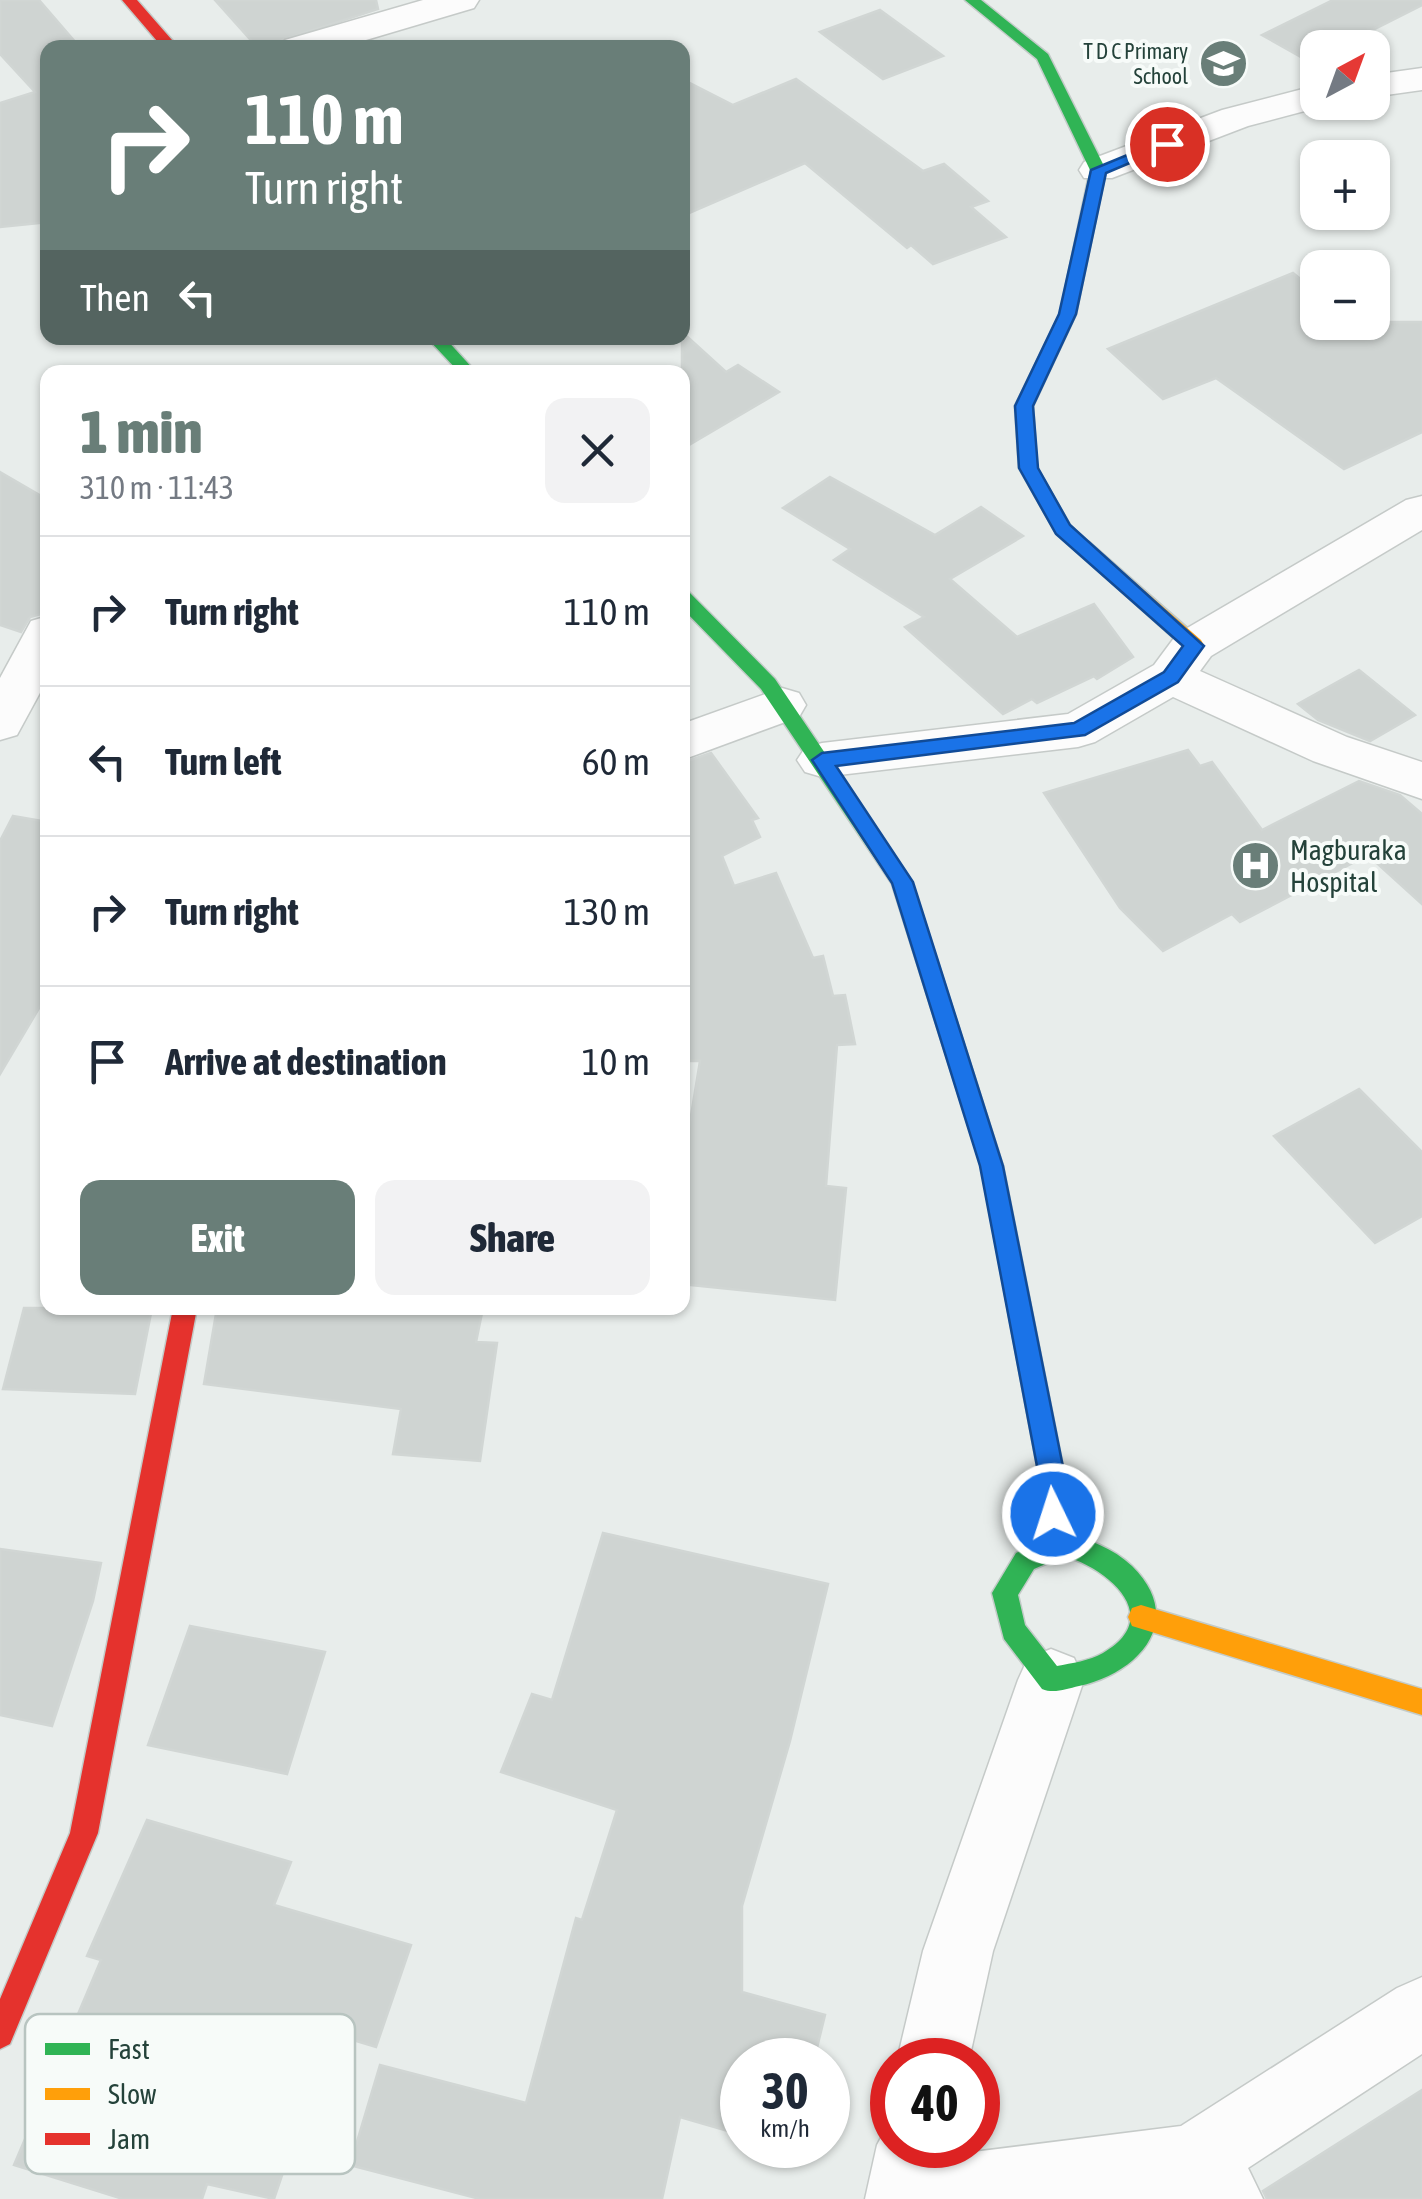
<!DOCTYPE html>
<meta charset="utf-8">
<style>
:root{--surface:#fff;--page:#f2f2f3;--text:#1f2937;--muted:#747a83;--line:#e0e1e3;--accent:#697e78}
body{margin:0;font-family:"Asap Condensed",sans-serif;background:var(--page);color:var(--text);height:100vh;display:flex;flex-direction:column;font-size:38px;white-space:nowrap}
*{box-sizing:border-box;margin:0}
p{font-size:32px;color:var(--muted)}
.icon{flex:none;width:55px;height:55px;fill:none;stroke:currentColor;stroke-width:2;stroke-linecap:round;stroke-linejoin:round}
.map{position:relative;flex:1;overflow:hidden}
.drawer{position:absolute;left:40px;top:365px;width:650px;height:950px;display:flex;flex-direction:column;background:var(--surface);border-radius:20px;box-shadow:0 2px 8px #0004}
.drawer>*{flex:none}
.hud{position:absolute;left:40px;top:40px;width:650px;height:305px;border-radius:20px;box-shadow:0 2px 8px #0004;background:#697e78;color:#fff;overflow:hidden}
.needle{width:65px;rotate:41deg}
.buttons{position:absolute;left:1300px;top:30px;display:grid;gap:20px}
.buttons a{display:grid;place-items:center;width:90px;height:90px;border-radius:20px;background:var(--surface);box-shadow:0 2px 8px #0004;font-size:50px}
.speed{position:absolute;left:720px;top:2038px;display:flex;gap:20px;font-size:50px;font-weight:700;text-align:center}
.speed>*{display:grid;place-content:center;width:130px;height:130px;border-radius:50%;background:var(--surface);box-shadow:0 2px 8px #0004;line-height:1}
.speed small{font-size:25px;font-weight:400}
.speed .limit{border:15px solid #d22;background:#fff;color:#111}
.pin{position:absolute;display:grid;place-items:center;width:85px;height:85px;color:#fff;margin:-42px;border:5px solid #fff;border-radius:50%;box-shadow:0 2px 10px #0007}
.me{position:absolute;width:110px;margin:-55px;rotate:356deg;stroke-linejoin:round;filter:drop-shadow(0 0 8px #0008)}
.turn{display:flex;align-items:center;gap:35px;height:210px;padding:0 40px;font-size:45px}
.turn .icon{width:130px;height:130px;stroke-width:2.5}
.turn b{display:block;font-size:70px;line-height:85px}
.then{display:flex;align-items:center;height:95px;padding:0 40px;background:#0003;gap:20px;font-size:38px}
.round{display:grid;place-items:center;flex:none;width:105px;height:105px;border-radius:20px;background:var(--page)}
.headline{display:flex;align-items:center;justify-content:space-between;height:170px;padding:0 40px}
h1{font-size:60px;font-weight:800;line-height:75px;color:var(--accent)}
.primary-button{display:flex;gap:20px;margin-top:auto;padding:20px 40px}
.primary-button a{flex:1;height:115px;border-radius:20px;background:var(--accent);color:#fff;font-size:40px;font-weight:800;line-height:115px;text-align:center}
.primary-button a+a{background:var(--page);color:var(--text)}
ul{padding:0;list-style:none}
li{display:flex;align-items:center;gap:30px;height:150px;padding:0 40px;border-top:2px solid var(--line)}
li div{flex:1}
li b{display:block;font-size:38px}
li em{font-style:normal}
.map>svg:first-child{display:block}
.building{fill:#cfd4d2;stroke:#d1d6d4;stroke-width:2.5}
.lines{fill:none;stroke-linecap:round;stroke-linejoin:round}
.street-casing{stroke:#c5cac8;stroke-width:3}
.fast-casing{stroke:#c3cbc8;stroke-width:3}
.slow-casing{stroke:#c3cbc8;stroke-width:3}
.jam-casing{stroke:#c3cbc8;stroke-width:3}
.street{fill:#fcfcfc;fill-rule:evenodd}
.fast{fill:#30b455;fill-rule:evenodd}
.slow{fill:#ff9f0a;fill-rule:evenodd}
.jam{fill:#e5322d;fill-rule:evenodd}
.route{fill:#1a73e8;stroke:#114b97;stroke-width:2.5}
.labels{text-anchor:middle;stroke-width:8;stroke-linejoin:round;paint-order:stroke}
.far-poi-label{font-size:22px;fill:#24423a;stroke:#f7fbf9;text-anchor:end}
.poi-label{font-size:28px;fill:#24423a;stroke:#f7fbf9;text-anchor:start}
.key{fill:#f7fbf9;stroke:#b8c4c0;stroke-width:2.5}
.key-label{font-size:28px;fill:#24423a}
</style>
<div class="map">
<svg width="1422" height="2199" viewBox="0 0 1422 2199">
<rect width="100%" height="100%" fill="#e8edeb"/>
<g class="building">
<polygon points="0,0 39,0 76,43 48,48 48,222 0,227 0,103 35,92 0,54"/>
<polygon points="215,0 376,0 378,9 258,48"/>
<polygon points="1333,0 1422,0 1422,5 1337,48 1318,48 1318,58 1310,62 1262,35"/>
<polygon points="880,10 943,56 883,79 820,32"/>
<polygon points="682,79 733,105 796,79 923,171 944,164 988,201 971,207 1006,237 933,264 911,245 907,248 805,163 682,216"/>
<polygon points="1293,273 1318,293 1318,322 1422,322 1422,432 1344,469 1216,378 1163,399 1108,349"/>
<polygon points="682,332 726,372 738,365 779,392 682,449"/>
<polygon points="0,472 48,500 48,612 30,617 21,632 0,625"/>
<polygon points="830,477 935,535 981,507 1023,536 950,579 1017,637 1094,604 1133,657 1097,679 1094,676 1037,703 1032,699 1003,714 905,627 924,617 834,560 850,549 783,508"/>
<polygon points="1359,670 1415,715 1370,741 1318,720 1298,704"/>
<polygon points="1188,750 1200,766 1212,762 1262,830 1359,781 1400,795 1422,814 1422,904 1368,855 1240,922 1232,914 1163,951 1120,908 1044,793"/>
<polygon points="711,753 758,818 752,820 760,837 722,856 734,886 776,873 813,958 823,956 833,996 845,995 855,1044 837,1045 826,1186 846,1188 835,1300 682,1284 682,1171 700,1061 684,1061 682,763"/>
<polygon points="13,816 48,822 48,993 0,1074 0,841"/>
<polygon points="1359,1089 1422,1152 1422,1216 1375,1243 1274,1136"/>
<polygon points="24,1308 152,1308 135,1394 3,1389"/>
<polygon points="217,1308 483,1308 476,1342 497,1343 480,1461 393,1454 401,1409 204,1384"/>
<polygon points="603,1533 828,1584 790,1741 742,1906 742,1992 825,2015 814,2060 742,2060 742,2135 680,2117 662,2199 480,2199 350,2165 380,2065 526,2103 576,1918 582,1920 617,1810 501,1772 532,1694 552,1700"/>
<polygon points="0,1549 101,1563 93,1601 52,1726 0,1715"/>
<polygon points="190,1626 325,1652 287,1774 148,1745"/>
<polygon points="147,1820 291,1862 274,1905 411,1945 376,2047 270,2015 235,2110 298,2128 274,2199 207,2184 202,2199 123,2199 14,2165 101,1960 87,1956"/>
<polygon points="1422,2090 1422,2199 1267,2199 1263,2191"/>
</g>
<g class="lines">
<defs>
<g id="street">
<polygon points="423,0 479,0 474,8 339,48 280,48 285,40"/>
<polygon points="1422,68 1422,90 1372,97 1372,75"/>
<polygon points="1318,85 1318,102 1331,104 1248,126 1112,178 1084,178 1079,170 1084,162 1222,110"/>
<polygon points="1422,496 1422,530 1211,656 1200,671 1347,737 1422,762 1422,799 1313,761 1173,697 1095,742 1078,747 822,777 805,772 797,760 805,748 822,743 1068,714 1154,665 1177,634 1406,500"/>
<polygon points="48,616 48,678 17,735 0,740 0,678 31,621"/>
<polygon points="782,688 799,693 806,705 799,717 682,760 682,724"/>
<polygon points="1051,1649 1074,1658 1084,1680 993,1951 969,2060 897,2060 923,1951 1018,1680 1028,1658"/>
<polygon points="1422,1977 1422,2054 1248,2168 1263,2199 865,2199 877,2145 892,2117 892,2145 951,2145 949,2155 1181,2126 1397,1988"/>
</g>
<g id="fast">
<polygon points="965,0 981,0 1048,54 1106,170 1076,314 1033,406 1037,468 1070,525 1091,546 1082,552 1056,533 1019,468 1015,406 1060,314 1090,170 1037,59"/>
<polygon points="427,338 445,338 476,372 459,372"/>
<polygon points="682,590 689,592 775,679 912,882 1003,1166 1000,1173 984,1173 981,1166 892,884 761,689 682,608"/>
<path d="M1063,1532C1088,1539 1113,1548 1132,1566C1187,1620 1139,1673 1079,1686C1066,1689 1054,1694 1042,1689L1004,1639L992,1593L1016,1553ZM1064,1556C1109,1569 1165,1617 1103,1653C1089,1661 1072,1663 1057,1666L1025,1625L1018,1595L1034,1569Z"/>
</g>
<g id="slow">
<polygon points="1082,540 1089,542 1201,640 1204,645 1201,650 1187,650 1075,550 1075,542"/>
<polygon points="992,1157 1000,1159 1003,1166 1066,1482 1066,1546 1062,1554 1053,1558 1044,1554 1040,1546 1040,1482 981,1166 984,1159"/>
<polygon points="1141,1605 1422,1689 1422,1715 1132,1626 1128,1617 1132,1608"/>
</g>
<g id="jam">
<polygon points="122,0 137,0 179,48 163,48"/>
<polygon points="173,1308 197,1308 98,1833 10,2044 0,2049 0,1999 70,1833"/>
</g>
</defs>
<use href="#street" class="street-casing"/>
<use href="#fast" class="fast-casing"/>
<use href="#slow" class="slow-casing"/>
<use href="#jam" class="jam-casing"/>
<use href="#street" class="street"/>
<use href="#fast" class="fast"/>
<use href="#slow" class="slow"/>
<use href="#jam" class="jam"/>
</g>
<polygon class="route" points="1161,141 1175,144 1106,173 1076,314 1033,406 1038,468 1070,525 1204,646 1178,682 1085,735 836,766 913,882 1003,1166 1066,1482 1062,1522 1053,1526 1044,1522 1040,1482 980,1166 892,883 812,760 822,753 1074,723 1164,672 1183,646 1056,534 1019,468 1015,406 1059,314 1091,170"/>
<defs>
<symbol id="school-disc" viewBox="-11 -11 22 22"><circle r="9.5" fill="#697e78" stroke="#f7fbf9"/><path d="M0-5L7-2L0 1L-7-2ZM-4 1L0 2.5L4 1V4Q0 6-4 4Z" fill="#fff"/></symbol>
<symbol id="hospital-disc" viewBox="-11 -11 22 22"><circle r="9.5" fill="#697e78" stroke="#f7fbf9"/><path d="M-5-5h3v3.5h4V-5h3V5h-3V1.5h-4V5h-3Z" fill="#fff"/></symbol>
</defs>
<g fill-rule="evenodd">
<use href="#school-disc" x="1196" y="36" width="55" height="55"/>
<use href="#hospital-disc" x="1228" y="838" width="55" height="55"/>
</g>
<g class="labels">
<g class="far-poi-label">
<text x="1188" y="59">T D C Primary<tspan x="1188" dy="25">School</tspan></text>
</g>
<g class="poi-label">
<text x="1290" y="860">Magburaka<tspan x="1290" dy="32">Hospital</tspan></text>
</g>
</g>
<rect x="25" y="2014" width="330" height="160" rx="15" class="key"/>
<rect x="45" y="2043" width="45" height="12" fill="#30b455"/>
<rect x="45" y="2088" width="45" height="12" fill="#ff9f0a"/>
<rect x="45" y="2133" width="45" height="12" fill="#e5322d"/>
<g class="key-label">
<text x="108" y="2059">Fast</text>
<text x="108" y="2104">Slow</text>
<text x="108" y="2149">Jam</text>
</g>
</svg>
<div class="buttons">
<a><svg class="needle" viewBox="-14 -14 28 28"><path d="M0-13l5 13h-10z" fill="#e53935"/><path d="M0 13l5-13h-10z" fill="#747a83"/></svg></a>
<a>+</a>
<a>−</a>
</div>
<div class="speed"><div>30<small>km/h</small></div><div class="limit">40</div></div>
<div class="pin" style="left:1167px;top:144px;background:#d93025"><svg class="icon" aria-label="arrive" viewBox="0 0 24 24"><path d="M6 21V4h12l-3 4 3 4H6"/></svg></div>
<svg class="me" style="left:1053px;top:1514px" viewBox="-20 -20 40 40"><circle r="17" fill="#1a73e8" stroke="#fff" stroke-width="3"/><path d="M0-11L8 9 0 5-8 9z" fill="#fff"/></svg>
<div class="hud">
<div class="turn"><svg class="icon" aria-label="right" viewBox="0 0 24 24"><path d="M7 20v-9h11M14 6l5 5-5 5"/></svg><div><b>110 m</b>Turn right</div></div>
<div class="then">Then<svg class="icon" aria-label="left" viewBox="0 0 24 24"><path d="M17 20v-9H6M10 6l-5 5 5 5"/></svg></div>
</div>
<section class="drawer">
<div class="headline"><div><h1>1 min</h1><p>310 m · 11:43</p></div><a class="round"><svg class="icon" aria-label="close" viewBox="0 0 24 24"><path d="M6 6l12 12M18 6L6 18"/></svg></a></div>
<ul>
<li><svg class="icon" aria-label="right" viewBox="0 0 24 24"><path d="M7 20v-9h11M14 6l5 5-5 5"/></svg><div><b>Turn right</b></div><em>110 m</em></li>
<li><svg class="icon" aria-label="left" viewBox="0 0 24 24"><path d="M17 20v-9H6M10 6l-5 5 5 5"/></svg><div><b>Turn left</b></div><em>60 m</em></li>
<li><svg class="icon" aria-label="right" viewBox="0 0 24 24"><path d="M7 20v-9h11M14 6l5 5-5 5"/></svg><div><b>Turn right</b></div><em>130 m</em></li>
<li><svg class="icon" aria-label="arrive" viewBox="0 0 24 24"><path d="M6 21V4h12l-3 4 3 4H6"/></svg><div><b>Arrive at destination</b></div><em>10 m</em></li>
</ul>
<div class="primary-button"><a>Exit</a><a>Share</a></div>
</section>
</div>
